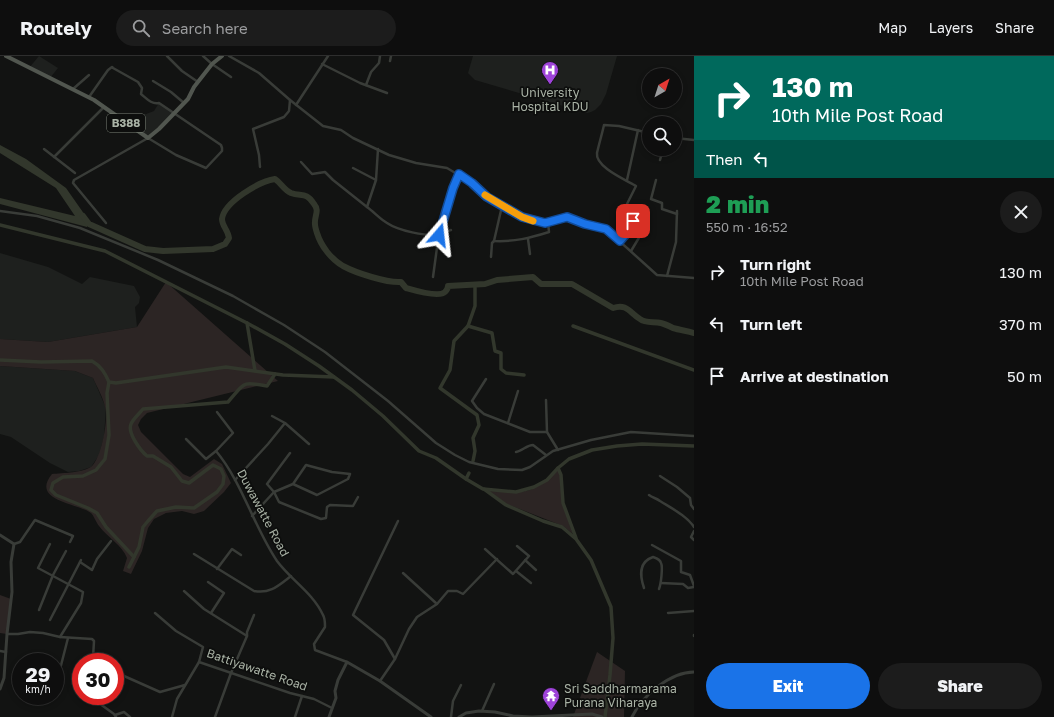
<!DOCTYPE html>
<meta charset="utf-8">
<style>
:root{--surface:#0e0e0e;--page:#1c1c1c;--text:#f1f3f6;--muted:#9b9c9e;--line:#2e2e2e;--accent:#1a73e8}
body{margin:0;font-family:"Golos Text",sans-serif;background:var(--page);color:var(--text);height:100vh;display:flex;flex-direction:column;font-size:15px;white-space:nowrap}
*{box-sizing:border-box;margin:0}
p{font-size:13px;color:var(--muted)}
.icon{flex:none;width:22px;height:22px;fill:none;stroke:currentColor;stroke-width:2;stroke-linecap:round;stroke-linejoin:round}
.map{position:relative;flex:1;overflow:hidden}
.side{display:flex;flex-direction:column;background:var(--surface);width:360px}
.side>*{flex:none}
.hud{background:#00695c;color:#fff;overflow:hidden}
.needle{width:26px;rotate:39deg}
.tools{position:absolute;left:642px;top:12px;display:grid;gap:8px}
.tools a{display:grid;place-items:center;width:40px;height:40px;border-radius:50%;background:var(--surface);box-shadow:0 2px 6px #0003,0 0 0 1px var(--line);font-size:20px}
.speed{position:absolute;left:12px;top:597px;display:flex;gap:8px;font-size:20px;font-weight:700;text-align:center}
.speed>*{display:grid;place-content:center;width:52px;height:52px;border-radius:50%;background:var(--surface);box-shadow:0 2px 6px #0003,0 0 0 1px var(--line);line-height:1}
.speed small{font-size:10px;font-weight:400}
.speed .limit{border:6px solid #d22;background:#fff;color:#111}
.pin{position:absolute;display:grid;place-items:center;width:34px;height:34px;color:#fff;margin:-17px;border-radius:8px;box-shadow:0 2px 6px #0006}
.me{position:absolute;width:44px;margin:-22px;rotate:17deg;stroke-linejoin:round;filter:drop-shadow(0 0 3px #0008)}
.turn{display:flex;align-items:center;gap:14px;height:84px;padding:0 12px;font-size:18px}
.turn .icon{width:52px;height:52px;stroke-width:2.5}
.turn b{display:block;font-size:28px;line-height:34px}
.then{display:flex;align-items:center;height:38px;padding:0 12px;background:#0003;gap:8px;font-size:15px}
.round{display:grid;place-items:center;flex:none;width:42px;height:42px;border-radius:21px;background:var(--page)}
.headline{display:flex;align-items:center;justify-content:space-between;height:68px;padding:0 12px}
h1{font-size:24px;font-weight:800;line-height:30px;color:#1e9e55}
.cta{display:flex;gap:8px;margin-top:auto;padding:8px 12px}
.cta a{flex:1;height:46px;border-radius:24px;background:var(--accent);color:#fff;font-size:16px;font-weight:800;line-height:46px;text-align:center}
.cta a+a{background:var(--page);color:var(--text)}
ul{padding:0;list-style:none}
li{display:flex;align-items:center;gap:12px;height:52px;padding:0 12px}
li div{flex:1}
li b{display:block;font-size:15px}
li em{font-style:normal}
header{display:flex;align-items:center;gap:24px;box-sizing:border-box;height:56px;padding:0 20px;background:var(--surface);border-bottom:1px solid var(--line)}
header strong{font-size:19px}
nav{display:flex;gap:22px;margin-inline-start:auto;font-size:14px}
.search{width:280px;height:36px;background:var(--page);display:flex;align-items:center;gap:10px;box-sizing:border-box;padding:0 14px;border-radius:22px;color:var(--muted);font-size:15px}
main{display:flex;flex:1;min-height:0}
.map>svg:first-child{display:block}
.built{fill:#1e201e}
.green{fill:#2c2524}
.water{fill:#32372c}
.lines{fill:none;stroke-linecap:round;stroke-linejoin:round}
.canal{stroke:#32372c;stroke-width:3.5}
.river{stroke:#32372c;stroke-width:6}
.minor{stroke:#393c38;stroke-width:2.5}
.tertiary{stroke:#393c38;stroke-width:3}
.primary{stroke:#51564f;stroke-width:4}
.route-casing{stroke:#114b97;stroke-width:10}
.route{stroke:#1a73e8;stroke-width:7}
.slow{stroke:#f59e0b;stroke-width:7}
.labels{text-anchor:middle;stroke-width:3.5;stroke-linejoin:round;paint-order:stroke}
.shield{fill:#0d0e0d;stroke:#7a8177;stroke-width:1}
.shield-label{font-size:11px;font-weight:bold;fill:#a9b2a5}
.poi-label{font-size:12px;fill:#a9b2a5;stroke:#0d0e0d}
.street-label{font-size:12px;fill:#a9b2a5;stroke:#0d0e0d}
</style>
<header>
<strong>Routely</strong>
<div class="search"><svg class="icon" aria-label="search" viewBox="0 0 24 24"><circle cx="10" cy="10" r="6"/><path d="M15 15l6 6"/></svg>Search here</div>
<nav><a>Map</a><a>Layers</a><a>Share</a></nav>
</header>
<main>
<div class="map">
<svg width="694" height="661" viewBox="0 0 694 661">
<rect width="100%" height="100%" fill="#121312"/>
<g class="built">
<polygon points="39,0 58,12 50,22 29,12"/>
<polygon points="473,0 617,0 606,38 601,48 595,54 591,56 587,57 475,24 468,17"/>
<polygon points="159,47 175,58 148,82 131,71 141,60 154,55"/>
<polygon points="0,197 48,211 82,228 90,221 134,230 140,241 139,247 135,251 137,271 48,286 0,283"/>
<polygon points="0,310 75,315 93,322 106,352 104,381 99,399 91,411 79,415 68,416 50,407 11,381 0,378"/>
</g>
<g class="green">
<path d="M166,226L278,325L147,357L141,363L138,369L141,376L183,418L190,421L214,403L222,408L231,427L224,436L204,455L194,458L182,455L166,457L154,463L148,472L142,495L131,518L123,515L127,502C122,489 107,481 99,470C96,466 94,460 91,457C78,447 30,445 52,418C62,417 84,417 92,410C101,402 109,363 105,351C103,341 97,331 93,322L75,315L0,310V283L48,286L137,271Z"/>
<path d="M558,414L560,420L562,447L573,478L563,470L507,448L489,435C522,437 534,439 558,414Z"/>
<polygon points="0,539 11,543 7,578 0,577"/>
<polygon points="597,596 625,615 624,661 573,661"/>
</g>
<polygon class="water" points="0,89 26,103 66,132 87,162 87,171 0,148 0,142 75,160 56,132 0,97"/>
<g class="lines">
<g class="canal">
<polyline points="0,169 105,195 247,267 285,288 319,310 352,334 383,360 419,395 436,402 466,423 483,433 516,436 534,431 547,424 558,412 569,403 592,394 617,390 642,388 694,390"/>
<polyline points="247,267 255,315"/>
<polyline points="468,270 492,277 495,295 501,297 501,313 506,317 524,319"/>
<polyline points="573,270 694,314"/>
<path d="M0,304L41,306L92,305C101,310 105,317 109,326L116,327L226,311L283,319L334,321"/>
<polyline points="109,326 107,337 109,379 105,403 96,414 83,420 63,421 53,427 51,434 56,439 88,452 97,457 106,471 134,501"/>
<polyline points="473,405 475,395 473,382 479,369 477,359 440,332 450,314 454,285 468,270 475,250 475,229"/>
<polyline points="558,412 561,419 563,447 576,482"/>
<polyline points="466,423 469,417"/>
<polyline points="484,433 506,449 543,465 562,471 576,483 591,504 611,551 613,582 610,619 605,661"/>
<path d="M129,511L139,491L143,471L148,465L157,455L176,451L194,452L217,436L223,428L224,420L221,413L213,409L189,427L182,425L171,411L153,400H147C141,395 127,377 131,368C133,363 139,358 143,353L228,346C245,327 241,325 267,330L275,318"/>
</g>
<path class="river" d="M83,160L89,168L145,193L163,195L213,193L225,188L229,182C228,174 222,170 222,163C224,146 260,125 275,123C281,127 284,134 291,137C301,141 306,135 314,148C320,155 314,160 315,168C315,171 316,174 317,177C321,190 331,203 343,210C356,217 387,227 401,226L406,232C413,234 439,242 445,236C446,235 448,232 448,230L485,228L497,224L533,221L541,228H572L613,252C627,247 630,257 640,263C646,268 654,265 661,267C665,268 669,270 673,272C680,274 687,275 694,277"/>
<g class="minor">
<polyline points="167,0 182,15 198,26"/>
<polyline points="203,0 212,8 231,21"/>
<polyline points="229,0 259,17 290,44 323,70 341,74 353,82 389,99 416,107 447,112 472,127 487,141 522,161 545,167 567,161 585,168 606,173 657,219 694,222"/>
<polyline points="390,5 391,0"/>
<polyline points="322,8 360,27 387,37"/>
<polyline points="153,25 171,36 184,47"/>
<polyline points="366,29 371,16 379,7 380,0"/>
<polyline points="73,33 89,19"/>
<path d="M89,41L108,14L112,11L113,12L138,26L142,32L141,38C146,42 152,49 159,47L221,89L222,92V95L206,112L176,99L148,82L74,124L73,127L106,167"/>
<polyline points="296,49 328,0"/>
<polyline points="675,82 694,84"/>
<polyline points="44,93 75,117"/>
<polyline points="54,101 104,51"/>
<polyline points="660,104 663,93"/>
<polyline points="301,106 312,118 325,116 333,124 367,151 376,124 378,93"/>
<polyline points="260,111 259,99 253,73 284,61 289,55 290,44"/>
<polyline points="353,112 376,124"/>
<polyline points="627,124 638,74"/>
<polyline points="656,124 651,143 662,147 662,153 677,158"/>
<path d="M502,150L494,185C514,186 530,182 549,176L548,166"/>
<path d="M367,151C374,156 380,163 387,167C399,175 425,180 439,179"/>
<polyline points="0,155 37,160 80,172 158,204 233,240 284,269 325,296 388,345 436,387 455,399 469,406 498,413 522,414 530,411 553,395 591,384 631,376 694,380"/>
<polyline points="440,177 451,174"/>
<polyline points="528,183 530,198"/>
<path d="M620,185L634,167L629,162L634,156L626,150L636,130C626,124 595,111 597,97C599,88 602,78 604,69L619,70L649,77"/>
<polyline points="631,195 646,170"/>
<polyline points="491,201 492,187 494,185"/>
<polyline points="667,220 676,186 677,155"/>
<polyline points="433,221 439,177 459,118"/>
<polyline points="486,323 472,345 477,352 484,358 530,376 547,376"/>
<polyline points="546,344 547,376 558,394"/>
<polyline points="272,360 285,367"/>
<polyline points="508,367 518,335"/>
<polyline points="186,383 206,403 216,395 233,377 217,356"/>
<path d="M216,395C242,426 254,471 277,505C291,524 313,537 323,559C325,562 325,567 325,571L314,588L315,594L347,606"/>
<path d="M516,396C522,395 527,389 533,389L546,399"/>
<polyline points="290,397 267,428 274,436 279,446 321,463 326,462 327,451 330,449 353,450 358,441"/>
<polyline points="660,420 677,431 690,442 691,449 694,453"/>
<polyline points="235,424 268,388 285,367 309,388"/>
<path d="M649,439C653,442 656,442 660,445C671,452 687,460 694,471"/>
<polyline points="252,460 274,436 293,428 317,439 348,423 350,418 332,416 306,409 293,428"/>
<polyline points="694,475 691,481 694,484"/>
<polyline points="14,488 20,486 35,464 73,480 70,486"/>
<polyline points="50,488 38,512 83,536 81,547 60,581"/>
<polyline points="652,489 681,505 681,516 690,519 694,530"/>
<polyline points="485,493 513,518 529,500 517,490"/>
<path d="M194,498L254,535C270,538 278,530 291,520"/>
<polyline points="525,504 536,514"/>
<polyline points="80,506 92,514 97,503 111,485"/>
<polyline points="217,513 232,493 241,499"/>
<polyline points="516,515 531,527"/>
<polyline points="403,517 437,548"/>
<polyline points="208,526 224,537 211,557"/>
<polyline points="661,527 683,528 688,532 694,531"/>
<path d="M644,532C640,520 638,506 653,501C656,502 660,503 661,507C663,511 661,528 659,533"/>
<polyline points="184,535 204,553 247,580"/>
<polyline points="39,554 53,519 66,495"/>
<polyline points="155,557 176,575 203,591 199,606 290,637 314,643 332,652"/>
<polyline points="668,557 694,555"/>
<polyline points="50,564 81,504"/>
<polyline points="7,578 18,578 30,576 43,577 60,581 92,583 94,585 93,602 94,606"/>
<polyline points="694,579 694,580"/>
<polyline points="0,595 6,596"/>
<polyline points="395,603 384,584 353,559 398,465"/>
<polyline points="115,616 160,636 185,629"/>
<polyline points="58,621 68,582"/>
<polyline points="380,625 395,603 409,573 417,561 437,548 448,535 457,535 463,538 497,503"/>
<polyline points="96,645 114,658 116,661"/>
<polyline points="482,655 494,628"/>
<polyline points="115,659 124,656 130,661"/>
<polyline points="172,661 177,643 199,606"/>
<polyline points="215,661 231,617 247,580 247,576 254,559"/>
<polyline points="295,661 302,640"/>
<polyline points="451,661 453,645 461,629"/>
</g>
<g class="tertiary">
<polyline points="0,479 14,488 11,506 12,536 7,578 4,622 0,633"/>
<polyline points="329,661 336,642 335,635 338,624 347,606 380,625 431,661"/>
<polyline points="459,661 466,657 479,655 495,656 513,660 532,661 592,658 602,661"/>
<path d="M632,661C642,640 670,616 694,616"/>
</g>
<polyline class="primary" points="6,0 94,44 148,82 159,73 188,43 194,31 212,8 222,0"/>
</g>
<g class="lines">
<defs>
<polyline id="route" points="439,179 453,132 459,118 472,127 487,141 522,161 545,167 567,161 585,168 606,173 620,185 633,170 633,165"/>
</defs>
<use href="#route" class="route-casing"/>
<use href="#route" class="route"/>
<polyline class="slow" points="485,139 522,161 533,165"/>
</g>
<defs>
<symbol id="hospital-pin" viewBox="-11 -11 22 30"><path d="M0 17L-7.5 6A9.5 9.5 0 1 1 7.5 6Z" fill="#9e43d9" stroke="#0d0e0d"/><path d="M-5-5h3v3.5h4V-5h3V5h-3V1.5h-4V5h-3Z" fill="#fff"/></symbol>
<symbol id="temple-pin" viewBox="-11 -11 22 30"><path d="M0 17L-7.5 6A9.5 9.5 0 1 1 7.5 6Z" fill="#9e43d9" stroke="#0d0e0d"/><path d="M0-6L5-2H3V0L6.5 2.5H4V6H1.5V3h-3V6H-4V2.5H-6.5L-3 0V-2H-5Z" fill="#fff"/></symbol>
</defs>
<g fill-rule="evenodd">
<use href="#hospital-pin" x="540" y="4" width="20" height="27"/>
<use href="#temple-pin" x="541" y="630" width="20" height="27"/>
</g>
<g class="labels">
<rect class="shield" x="107" y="58" width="38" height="18" rx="3"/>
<g class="shield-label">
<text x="126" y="71">B388</text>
</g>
<g class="poi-label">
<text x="550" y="41">University<tspan x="550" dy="14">Hospital KDU</tspan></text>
<text x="564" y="637" text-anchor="start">Sri Saddharmarama<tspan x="564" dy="14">Purana Viharaya</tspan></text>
</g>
<g class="street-label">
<text transform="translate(263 457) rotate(62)" y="4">Duwawatte Road</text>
<text transform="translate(257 614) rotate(19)" y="4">Battiyawatte Road</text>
</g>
</g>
</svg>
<div class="tools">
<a><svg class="needle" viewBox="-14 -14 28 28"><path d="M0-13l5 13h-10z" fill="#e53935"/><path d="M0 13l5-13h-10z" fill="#9b9c9e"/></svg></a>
<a><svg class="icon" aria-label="search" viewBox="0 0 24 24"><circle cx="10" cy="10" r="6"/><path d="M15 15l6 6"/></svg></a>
</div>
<div class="speed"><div>29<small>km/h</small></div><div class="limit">30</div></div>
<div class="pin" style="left:633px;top:165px;background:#d93025"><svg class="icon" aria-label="arrive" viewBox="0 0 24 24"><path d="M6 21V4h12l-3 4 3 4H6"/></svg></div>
<svg class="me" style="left:439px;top:179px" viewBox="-20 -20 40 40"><path d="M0-17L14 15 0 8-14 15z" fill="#1a73e8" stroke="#fff" stroke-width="4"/></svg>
</div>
<section class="side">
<div class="hud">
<div class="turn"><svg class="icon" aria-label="right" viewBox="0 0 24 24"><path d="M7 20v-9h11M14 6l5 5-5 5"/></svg><div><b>130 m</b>10th Mile Post Road</div></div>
<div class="then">Then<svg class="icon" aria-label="left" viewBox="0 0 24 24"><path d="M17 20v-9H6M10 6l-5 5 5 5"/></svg></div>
</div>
<div class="headline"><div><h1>2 min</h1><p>550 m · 16:52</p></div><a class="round"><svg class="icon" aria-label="close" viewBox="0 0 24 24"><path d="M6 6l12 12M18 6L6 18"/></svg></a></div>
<ul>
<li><svg class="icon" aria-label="right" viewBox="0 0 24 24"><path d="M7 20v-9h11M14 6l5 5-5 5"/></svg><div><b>Turn right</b><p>10th Mile Post Road</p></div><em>130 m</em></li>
<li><svg class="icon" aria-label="left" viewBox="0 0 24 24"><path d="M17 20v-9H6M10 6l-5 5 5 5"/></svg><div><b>Turn left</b></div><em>370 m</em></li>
<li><svg class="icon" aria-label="arrive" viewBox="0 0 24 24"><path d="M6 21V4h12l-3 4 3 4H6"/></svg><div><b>Arrive at destination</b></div><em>50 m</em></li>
</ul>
<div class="cta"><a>Exit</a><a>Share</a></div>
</section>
</main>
